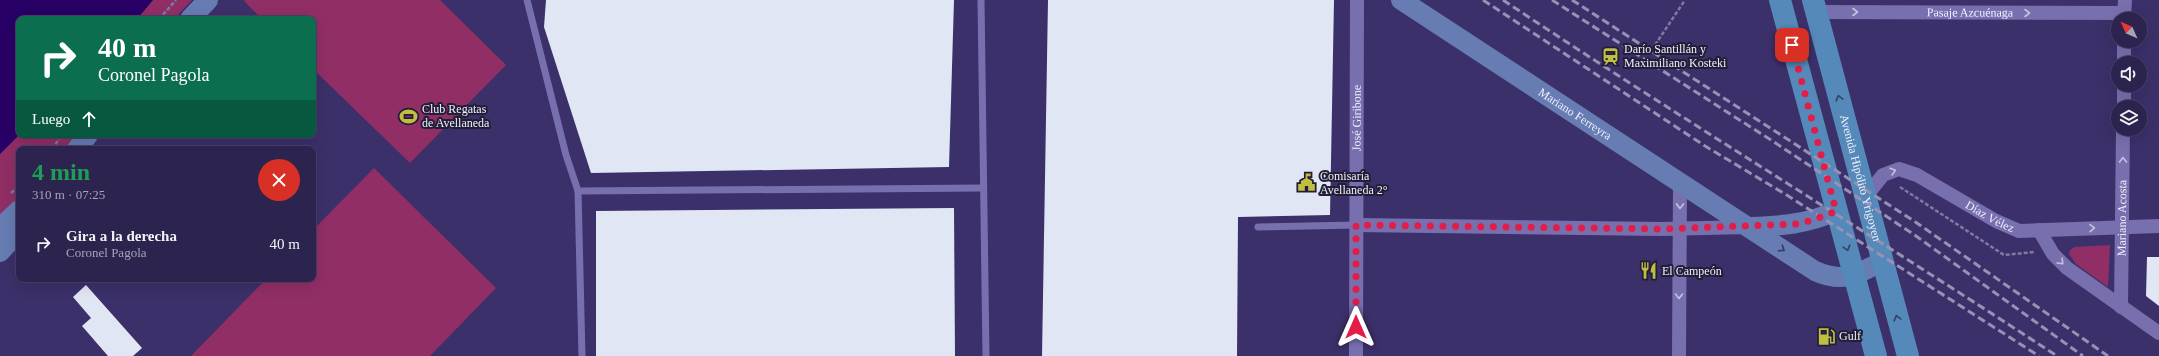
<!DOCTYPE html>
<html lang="es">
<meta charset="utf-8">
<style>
:root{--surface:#2c244f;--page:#342c56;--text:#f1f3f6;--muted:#a6a4b7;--line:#484166}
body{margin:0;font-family:"Times New Roman",serif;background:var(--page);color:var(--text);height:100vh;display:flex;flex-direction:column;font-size:15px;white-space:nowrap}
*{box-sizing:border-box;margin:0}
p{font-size:13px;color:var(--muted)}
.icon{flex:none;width:22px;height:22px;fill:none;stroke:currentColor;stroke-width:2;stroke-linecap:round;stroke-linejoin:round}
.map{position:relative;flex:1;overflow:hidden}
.side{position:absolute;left:16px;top:146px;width:300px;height:136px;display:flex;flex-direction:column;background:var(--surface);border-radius:8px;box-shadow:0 4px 16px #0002,0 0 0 1px var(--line)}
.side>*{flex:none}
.banner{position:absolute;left:16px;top:16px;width:300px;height:122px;border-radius:8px;box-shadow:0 4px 16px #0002,0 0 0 1px var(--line);background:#0b6e4f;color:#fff;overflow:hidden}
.needle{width:26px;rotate:315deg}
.buttons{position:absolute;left:2111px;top:12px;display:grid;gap:8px}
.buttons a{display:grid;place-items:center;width:36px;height:36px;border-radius:50%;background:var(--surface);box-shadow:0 4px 16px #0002,0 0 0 1px var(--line);font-size:20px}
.pin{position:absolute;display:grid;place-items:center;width:34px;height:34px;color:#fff;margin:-17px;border-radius:8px;box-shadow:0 2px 6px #0006}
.me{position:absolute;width:44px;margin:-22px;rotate:0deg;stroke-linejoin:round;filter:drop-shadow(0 0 3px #0008)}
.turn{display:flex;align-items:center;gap:14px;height:84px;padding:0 16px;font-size:18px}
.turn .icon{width:52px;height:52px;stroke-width:2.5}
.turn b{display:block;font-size:28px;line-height:34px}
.then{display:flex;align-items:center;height:38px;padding:0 16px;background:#0003;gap:8px;font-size:15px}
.round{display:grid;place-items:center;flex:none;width:42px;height:42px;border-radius:21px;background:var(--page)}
.head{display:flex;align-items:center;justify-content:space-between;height:68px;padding:0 16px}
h1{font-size:24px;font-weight:700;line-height:30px;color:#1e9e55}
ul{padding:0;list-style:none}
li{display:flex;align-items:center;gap:12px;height:60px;padding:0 16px}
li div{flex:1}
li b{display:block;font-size:15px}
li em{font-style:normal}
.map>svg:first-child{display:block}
.green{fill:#912e66}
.water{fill:#290166}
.building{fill:#e1e6f4}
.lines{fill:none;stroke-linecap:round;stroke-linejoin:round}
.path{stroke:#8079a2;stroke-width:2.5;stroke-dasharray:4 2;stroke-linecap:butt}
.lane{stroke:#786fae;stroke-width:7}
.street{stroke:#786fae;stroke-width:14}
.secondary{stroke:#667cb3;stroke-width:20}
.primary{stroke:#5489b9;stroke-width:22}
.rail{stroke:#9791b4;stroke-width:3;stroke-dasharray:8 4;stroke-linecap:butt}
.oneway{stroke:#c6c2e1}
.oneway2{stroke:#344365}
.oneway3{stroke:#363a5d}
.route{stroke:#e11d48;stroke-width:7;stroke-dasharray:0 12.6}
.labels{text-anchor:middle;stroke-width:4;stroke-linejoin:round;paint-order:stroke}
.street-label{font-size:12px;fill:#f0effd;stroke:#221e38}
.poi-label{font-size:12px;fill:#f0effd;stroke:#221e38;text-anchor:start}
</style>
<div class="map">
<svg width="2159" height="356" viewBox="0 0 2159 356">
<rect width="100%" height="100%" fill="#3b3069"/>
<g class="green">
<polygon points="153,0 192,0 174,19 137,19"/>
<polygon points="245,0 440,0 506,65 410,163 313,69 313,19 262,19 244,1"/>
<polygon points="19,135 77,135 66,149 19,149 19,203 0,221 0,154"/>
<polygon points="374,168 496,288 430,356 191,356 266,279 313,279 313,230"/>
<polygon points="2110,245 2108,287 2076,264 2069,254 2070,250 2075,247"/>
</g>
<polygon class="water" points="0,0 153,0 137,19 19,19 19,135 0,154"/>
<g class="building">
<polygon points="546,0 954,0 949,167 591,173 544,27"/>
<polygon points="1048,0 1334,0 1330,215 1238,217 1237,356 1042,356"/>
<polygon points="954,208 955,356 596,356 596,211"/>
<polygon points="2147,257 2159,257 2159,306 2146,296"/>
<polygon points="86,285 142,348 133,356 108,356 82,326 91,318 73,297"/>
</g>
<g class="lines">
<g class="path">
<polyline points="159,19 176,0"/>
<polyline points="1655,45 1685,0"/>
<polyline points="52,149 62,135"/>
<polyline points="1900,187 2004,255 2034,252"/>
<polyline points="11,193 19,186"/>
</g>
<g class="lane">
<polyline points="527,0 566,155 578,191"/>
<polyline points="981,0 986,356"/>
<polyline points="1258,227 1356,225"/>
<polyline points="582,356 578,191 983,188"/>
</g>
<g class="street">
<path id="s1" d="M1816,12L2124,13"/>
<polyline points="2124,19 2125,0"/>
<polyline points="2124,63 2124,41"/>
<polyline points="2124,107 2124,85"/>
<path id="s2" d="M1866,196L1883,175L1899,169L1917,175L1996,221L2019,231L2159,226"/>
<polyline points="1356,225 1661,229 1749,227"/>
<polyline points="2039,230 2053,254 2067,268 2159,333"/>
<path id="s3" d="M2121,307L2123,129"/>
<path id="s4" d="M1356,356L1357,0"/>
<polyline points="1679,356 1680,182"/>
</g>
<g class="secondary">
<path id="s5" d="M1401,0L1815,271C1844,284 1857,274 1883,261"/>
<polyline points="190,19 208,0"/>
<polyline points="77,149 88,135"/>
<path d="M1750,227C1780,226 1808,224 1836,211"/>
<polyline points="0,228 19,210"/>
<polyline points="0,252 19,231"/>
</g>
<g class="primary">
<polyline points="1780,0 1876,356"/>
<path id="s6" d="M1813,0L1908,356"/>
</g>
<g class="rail">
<polyline points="1483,0 1705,146 1785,194 2039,356"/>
<path d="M1503,0C1686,122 1874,236 2057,356"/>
<polyline points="1552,0 1774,142 1916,236 2083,356"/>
<polyline points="1572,0 1914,221 2108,356"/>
</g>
</g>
<defs><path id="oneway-chevron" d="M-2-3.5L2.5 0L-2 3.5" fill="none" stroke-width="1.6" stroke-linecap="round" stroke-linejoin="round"/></defs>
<g class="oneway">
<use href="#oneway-chevron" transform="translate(1855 12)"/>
<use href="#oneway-chevron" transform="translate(2027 13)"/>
<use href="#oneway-chevron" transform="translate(2123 160) rotate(-90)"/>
<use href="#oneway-chevron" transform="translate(1893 171) rotate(-16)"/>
<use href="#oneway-chevron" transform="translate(1680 206) rotate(91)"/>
<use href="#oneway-chevron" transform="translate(2092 228) rotate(-2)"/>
<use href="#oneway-chevron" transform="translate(2061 262) rotate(46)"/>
<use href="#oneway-chevron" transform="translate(1679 296) rotate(90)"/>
</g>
<g class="oneway2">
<use href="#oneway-chevron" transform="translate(1839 98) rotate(-105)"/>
<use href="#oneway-chevron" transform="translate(1847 248) rotate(74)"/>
<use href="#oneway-chevron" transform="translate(1897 318) rotate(-105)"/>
</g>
<use class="oneway3" href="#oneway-chevron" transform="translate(1782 249) rotate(34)"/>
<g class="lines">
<polyline class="route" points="1356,327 1356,225 1661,229 1796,224 1813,220 1836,211 1792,45"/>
</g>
<defs>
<symbol id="station-bare" viewBox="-9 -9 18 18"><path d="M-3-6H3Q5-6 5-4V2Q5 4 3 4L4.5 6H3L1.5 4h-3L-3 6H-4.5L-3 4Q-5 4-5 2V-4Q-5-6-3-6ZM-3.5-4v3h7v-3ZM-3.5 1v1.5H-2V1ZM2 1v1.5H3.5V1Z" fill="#bfbe41" stroke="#221e38" stroke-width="2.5" paint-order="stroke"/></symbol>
<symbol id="stadium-bare" viewBox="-9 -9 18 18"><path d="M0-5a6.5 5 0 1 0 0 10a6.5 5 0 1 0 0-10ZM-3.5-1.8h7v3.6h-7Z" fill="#bfbe41" stroke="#221e38" stroke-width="2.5" paint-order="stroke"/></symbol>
<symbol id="civic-bare" viewBox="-9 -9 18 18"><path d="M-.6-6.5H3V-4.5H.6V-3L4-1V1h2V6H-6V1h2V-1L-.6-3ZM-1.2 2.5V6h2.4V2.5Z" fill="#bfbe41" stroke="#221e38" stroke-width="2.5" paint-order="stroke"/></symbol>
<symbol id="restaurant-bare" viewBox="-9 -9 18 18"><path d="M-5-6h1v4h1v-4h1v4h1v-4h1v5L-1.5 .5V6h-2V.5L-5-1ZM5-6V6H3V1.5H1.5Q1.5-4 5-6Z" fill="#bfbe41" stroke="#221e38" stroke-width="2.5" paint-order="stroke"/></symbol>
<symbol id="fuel-bare" viewBox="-9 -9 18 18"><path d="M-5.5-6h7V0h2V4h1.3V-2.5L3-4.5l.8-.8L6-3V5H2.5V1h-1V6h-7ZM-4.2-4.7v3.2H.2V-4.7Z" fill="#bfbe41" stroke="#221e38" stroke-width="2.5" paint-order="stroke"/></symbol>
</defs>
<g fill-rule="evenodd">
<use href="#station-bare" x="1598" y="44" width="25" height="25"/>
<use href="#stadium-bare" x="396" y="104" width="25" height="25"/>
<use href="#civic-bare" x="1294" y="170" width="25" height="25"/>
<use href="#restaurant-bare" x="1636" y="258" width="25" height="25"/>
<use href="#fuel-bare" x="1814" y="324" width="25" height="25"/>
</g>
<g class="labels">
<g class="street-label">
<text dy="4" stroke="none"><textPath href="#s1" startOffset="154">Pasaje Azcuénaga</textPath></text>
<text dy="4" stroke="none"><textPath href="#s5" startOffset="208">Mariano Ferreyra</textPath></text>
<text dy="4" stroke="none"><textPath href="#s4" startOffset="238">José Giribone</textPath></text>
<text dy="4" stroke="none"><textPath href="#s6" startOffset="184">Avenida Hipólito Yrigoyen</textPath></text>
<text dy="4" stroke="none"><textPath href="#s2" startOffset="147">Díaz Vélez</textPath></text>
<text dy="4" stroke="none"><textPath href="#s3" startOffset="89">Mariano Acosta</textPath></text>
</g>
<g class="poi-label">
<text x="1624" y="53">Darío Santillán y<tspan x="1624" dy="14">Maximiliano Kosteki</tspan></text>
<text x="422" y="113">Club Regatas<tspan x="422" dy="14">de Avellaneda</tspan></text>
<text x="1320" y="180">Comisaría<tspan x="1320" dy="14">Avellaneda 2°</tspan></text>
<text x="1662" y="275">El Campeón</text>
<text x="1839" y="340">Gulf</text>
</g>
</g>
</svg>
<div class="buttons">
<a><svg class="needle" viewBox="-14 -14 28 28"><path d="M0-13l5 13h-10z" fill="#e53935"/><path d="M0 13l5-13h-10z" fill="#a6a4b7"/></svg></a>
<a><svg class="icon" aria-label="sound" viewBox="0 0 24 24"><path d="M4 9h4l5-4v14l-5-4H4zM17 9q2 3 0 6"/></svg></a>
<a><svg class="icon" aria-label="layers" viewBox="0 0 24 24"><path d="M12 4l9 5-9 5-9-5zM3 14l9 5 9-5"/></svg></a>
</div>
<div class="pin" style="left:1792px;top:45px;background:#d93025"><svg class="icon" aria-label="arrive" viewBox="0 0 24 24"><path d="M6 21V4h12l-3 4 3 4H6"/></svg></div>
<svg class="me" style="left:1356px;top:327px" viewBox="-20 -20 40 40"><path d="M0-17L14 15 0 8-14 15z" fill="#e11d48" stroke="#fff" stroke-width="4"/></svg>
<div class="banner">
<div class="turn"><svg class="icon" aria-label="right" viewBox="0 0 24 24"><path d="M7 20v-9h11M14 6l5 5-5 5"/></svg><div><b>40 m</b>Coronel Pagola</div></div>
<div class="then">Luego<svg class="icon" aria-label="ahead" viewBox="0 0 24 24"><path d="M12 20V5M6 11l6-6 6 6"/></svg></div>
</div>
<section class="side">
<div class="head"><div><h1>4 min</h1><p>310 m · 07:25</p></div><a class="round" style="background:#d93025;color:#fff"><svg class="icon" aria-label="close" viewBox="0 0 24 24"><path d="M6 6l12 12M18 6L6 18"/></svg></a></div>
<ul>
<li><svg class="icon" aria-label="right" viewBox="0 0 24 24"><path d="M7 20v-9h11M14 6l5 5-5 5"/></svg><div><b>Gira a la derecha</b><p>Coronel Pagola</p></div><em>40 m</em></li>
</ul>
</section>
</div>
